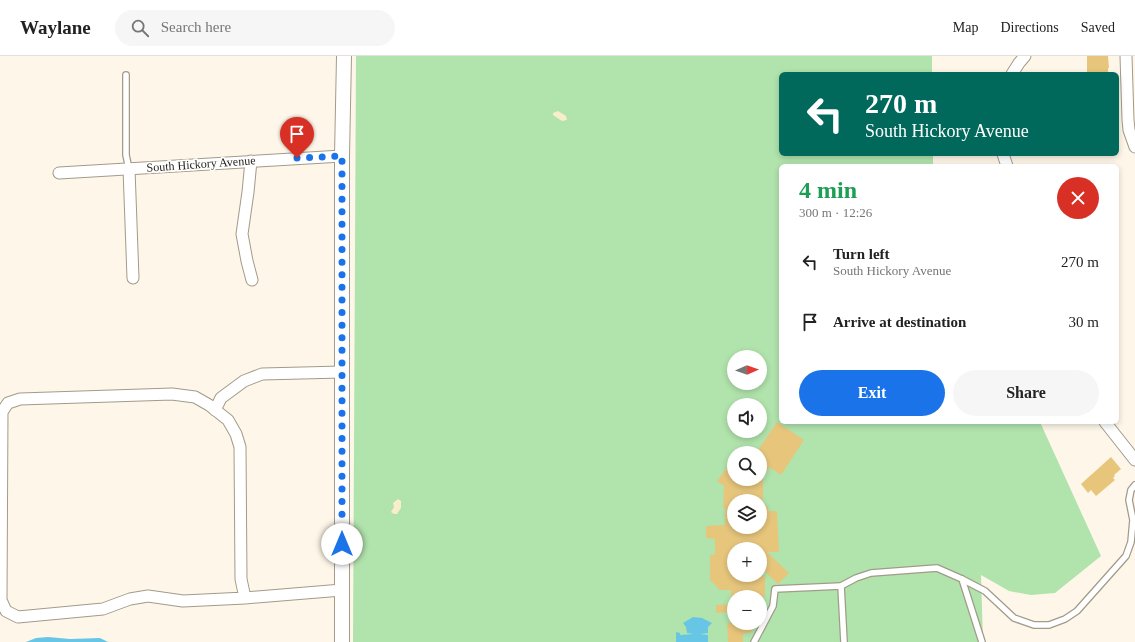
<!DOCTYPE html>
<meta charset="utf-8">
<style>
:root{--surface:#fff;--page:#f6f6f6;--text:#222;--muted:#767676;--line:#e0e0e0;--accent:#1a73e8}
body{margin:0;font-family:"Times New Roman",serif;background:var(--page);color:var(--text);height:100vh;display:flex;flex-direction:column;font-size:15px;white-space:nowrap}
*{box-sizing:border-box;margin:0}
p{font-size:13px;color:var(--muted)}
.icon{flex:none;width:22px;height:22px;fill:none;stroke:currentColor;stroke-width:2;stroke-linecap:round;stroke-linejoin:round}
.map{position:relative;flex:1;overflow:hidden}
.drawer{position:absolute;left:779px;top:108px;width:340px;height:260px;display:flex;flex-direction:column;background:var(--surface);border-radius:6px;box-shadow:0 2px 6px #0003}
.drawer>*{flex:none}
.top-card{position:absolute;left:779px;top:16px;width:340px;height:84px;border-radius:6px;box-shadow:0 2px 6px #0003;background:#00695c;color:#fff;overflow:hidden}
.needle{width:26px;rotate:88deg}
.fabs{position:absolute;left:727px;top:294px;display:grid;gap:8px}
.fabs a{display:grid;place-items:center;width:40px;height:40px;border-radius:50%;background:var(--surface);box-shadow:0 2px 6px #0003;font-size:20px}
.pin{position:absolute;display:grid;place-items:center;width:34px;height:34px;color:#fff;margin:-41px -17px;border-radius:50% 50% 50% 0;rotate:-45deg;box-shadow:0 0 4px #0007}
.pin .icon{rotate:45deg}
.me{position:absolute;width:44px;margin:-22px;rotate:0deg;stroke-linejoin:round;filter:drop-shadow(0 0 3px #0008)}
.turn{display:flex;align-items:center;gap:14px;height:84px;padding:0 20px;font-size:18px}
.turn .icon{width:52px;height:52px;stroke-width:2.5}
.turn b{display:block;font-size:28px;line-height:34px}
.round{display:grid;place-items:center;flex:none;width:42px;height:42px;border-radius:21px;background:var(--page)}
.headline{display:flex;align-items:center;justify-content:space-between;height:68px;padding:0 20px}
h1{font-size:24px;font-weight:800;line-height:30px;color:#1e9e55}
.button{display:flex;gap:8px;margin-top:auto;padding:8px 20px}
.button a{flex:1;height:46px;border-radius:24px;background:var(--accent);color:#fff;font-size:16px;font-weight:800;line-height:46px;text-align:center}
.button a+a{background:var(--page);color:var(--text)}
ul{padding:0;list-style:none}
li{display:flex;align-items:center;gap:12px;height:60px;padding:0 20px}
li div{flex:1}
li b{display:block;font-size:15px}
li em{font-style:normal}
header{display:flex;align-items:center;gap:24px;box-sizing:border-box;height:56px;padding:0 20px;background:var(--surface);border-bottom:1px solid var(--line)}
header strong{font-size:19px}
nav{display:flex;gap:22px;margin-inline-start:auto;font-size:14px}
.search{width:280px;height:36px;background:var(--page);display:flex;align-items:center;gap:10px;box-sizing:border-box;padding:0 14px;border-radius:22px;color:var(--muted);font-size:15px}
.map>svg:first-child{display:block}
.green{fill:#b1e3ac;fill-rule:evenodd}
.sand{fill:#f8eec9}
.water{fill:#67c6e5}
.building{fill:#e7c67c}
.lines{fill:none;stroke-linecap:round;stroke-linejoin:round}
.service-casing{stroke:#a29b8a;stroke-width:8}
.minor-casing{stroke:#a29b8a;stroke-width:13}
.tertiary-casing{stroke:#a29b8a;stroke-width:16}
.service{stroke:#fff;stroke-width:5.5}
.minor{stroke:#fff;stroke-width:11}
.tertiary{stroke:#fff;stroke-width:14}
.route{stroke:#1a73e8;stroke-width:7;stroke-dasharray:0 12.6}
.labels{text-anchor:middle;stroke-width:3.5;stroke-linejoin:round;paint-order:stroke}
.street-label{font-size:12px;fill:#211e17;stroke:#fff}
</style>
<header>
<strong>Waylane</strong>
<div class="search"><svg class="icon" aria-label="search" viewBox="0 0 24 24"><circle cx="10" cy="10" r="6"/><path d="M15 15l6 6"/></svg>Search here</div>
<nav><a>Map</a><a>Directions</a><a>Saved</a></nav>
</header>
<div class="map">
<svg width="1135" height="586" viewBox="0 0 1135 586">
<rect width="100%" height="100%" fill="#fef7e9"/>
<path class="green" d="M356,0H932V18H781V98H933V110H781V366H1040L1101,500L1055,537L1031,539L1009,535L981,519L983,586H353ZM734,301H760V327H734ZM734,349H760V375H734ZM734,397H760V423H734ZM734,445H760V471H734ZM734,493H760V519H734ZM734,541H760V567H734Z"/>
<g class="sand">
<polygon points="558,55 566,60 567,64 562,65 553,59 553,57"/>
<polygon points="398,443 401,445 401,452 397,458 394,458 391,456 394,451 393,447"/>
</g>
<g class="water">
<polygon points="693,561 702,562 712,567 708,571 708,577 700,578 708,579 708,586 676,586 676,576 680,577 680,579 694,578 687,577 686,571 683,567"/>
<polygon points="48,581 70,583 100,582 108,586 26,586 36,582"/>
</g>
<g class="building">
<polygon points="1087,0 1108,0 1109,12 1108,12 1108,18 1087,18"/>
<polygon points="777,366 804,384 781,419 769,411 767,415 760,410 760,397 756,397"/>
<polygon points="1111,401 1121,413 1114,419 1115,420 1113,422 1115,424 1096,440 1091,434 1088,437 1081,428"/>
<polygon points="734,402 734,423 763,423 763,445 734,445 734,471 760,471 760,450 768,450 768,455 777,455 779,496 767,496 789,517 778,528 760,511 760,493 734,493 734,519 765,519 765,541 731,541 731,534 720,534 710,524 710,499 715,499 715,483 706,482 706,470 725,469 725,452 723,452 724,430 717,425"/>
<polygon points="734,548 734,556 716,557 716,549"/>
<polygon points="727,567 752,567 752,576 743,578 743,586 728,586"/>
</g>
<g class="lines">
<defs>
<g id="service">
<polyline points="126,19 126,99 129,113"/>
<polyline points="962,523 982,586"/>
<polyline points="841,530 856,522 871,517 937,512 962,523 985,535 1014,562 1034,569 1049,569 1065,563 1077,555 1126,500 1131,486 1133,464 1129,444 1131,434 1135,429"/>
<polyline points="754,586 773,550 775,533 841,530 844,586"/>
</g>
<g id="minor">
<polyline points="1126,0 1128,64 1129,74 1135,91"/>
<polyline points="1012,18 1019,7 1025,0"/>
<polyline points="1003,98 1007,110"/>
<polyline points="251,105 248,136 242,178 247,205 252,224"/>
<polyline points="129,113 133,222"/>
<polyline points="59,117 342,100"/>
<polyline points="215,354 221,342 244,325 262,318 342,316"/>
<polyline points="1105,366 1135,404"/>
<polyline points="245,542 241,523 240,391 236,378 228,364 209,349 195,341 172,338 20,343 8,347 2,356 1,544 6,555 18,561 103,553 130,543 148,540 183,545 245,542 342,534"/>
</g>
<polyline id="tertiary" points="342,586 342,100 344,0"/>
</defs>
<use href="#service" class="service-casing"/>
<use href="#minor" class="minor-casing"/>
<use href="#tertiary" class="tertiary-casing"/>
<use href="#service" class="service"/>
<use href="#minor" class="minor"/>
<use href="#tertiary" class="tertiary"/>
</g>
<g class="lines">
<polyline class="route" points="297,102 342,100 342,488"/>
</g>
<g class="labels">
<g class="street-label">
<text transform="translate(201 108) rotate(-4)" y="4">South Hickory Avenue</text>
</g>
</g>
</svg>
<div class="fabs">
<a><svg class="needle" viewBox="-14 -14 28 28"><path d="M0-13l5 13h-10z" fill="#e53935"/><path d="M0 13l5-13h-10z" fill="#767676"/></svg></a>
<a><svg class="icon" aria-label="sound" viewBox="0 0 24 24"><path d="M4 9h4l5-4v14l-5-4H4zM17 9q2 3 0 6"/></svg></a>
<a><svg class="icon" aria-label="search" viewBox="0 0 24 24"><circle cx="10" cy="10" r="6"/><path d="M15 15l6 6"/></svg></a>
<a><svg class="icon" aria-label="layers" viewBox="0 0 24 24"><path d="M12 4l9 5-9 5-9-5zM3 14l9 5 9-5"/></svg></a>
<a>+</a>
<a>−</a>
</div>
<div class="pin" style="left:297px;top:102px;background:#d93025"><svg class="icon" aria-label="arrive" viewBox="0 0 24 24"><path d="M6 21V4h12l-3 4 3 4H6"/></svg></div>
<svg class="me" style="left:342px;top:488px" viewBox="-20 -20 40 40"><circle r="19" fill="#fff"/><path d="M0-13L10 11 0 6-10 11z" fill="#1a73e8"/></svg>
<div class="top-card">
<div class="turn"><svg class="icon" aria-label="left" viewBox="0 0 24 24"><path d="M17 20v-9H6M10 6l-5 5 5 5"/></svg><div><b>270 m</b>South Hickory Avenue</div></div>
</div>
<section class="drawer">
<div class="headline"><div><h1>4 min</h1><p>300 m · 12:26</p></div><a class="round" style="background:#d93025;color:#fff"><svg class="icon" aria-label="close" viewBox="0 0 24 24"><path d="M6 6l12 12M18 6L6 18"/></svg></a></div>
<ul>
<li><svg class="icon" aria-label="left" viewBox="0 0 24 24"><path d="M17 20v-9H6M10 6l-5 5 5 5"/></svg><div><b>Turn left</b><p>South Hickory Avenue</p></div><em>270 m</em></li>
<li><svg class="icon" aria-label="arrive" viewBox="0 0 24 24"><path d="M6 21V4h12l-3 4 3 4H6"/></svg><div><b>Arrive at destination</b></div><em>30 m</em></li>
</ul>
<div class="button"><a>Exit</a><a>Share</a></div>
</section>
</div>
